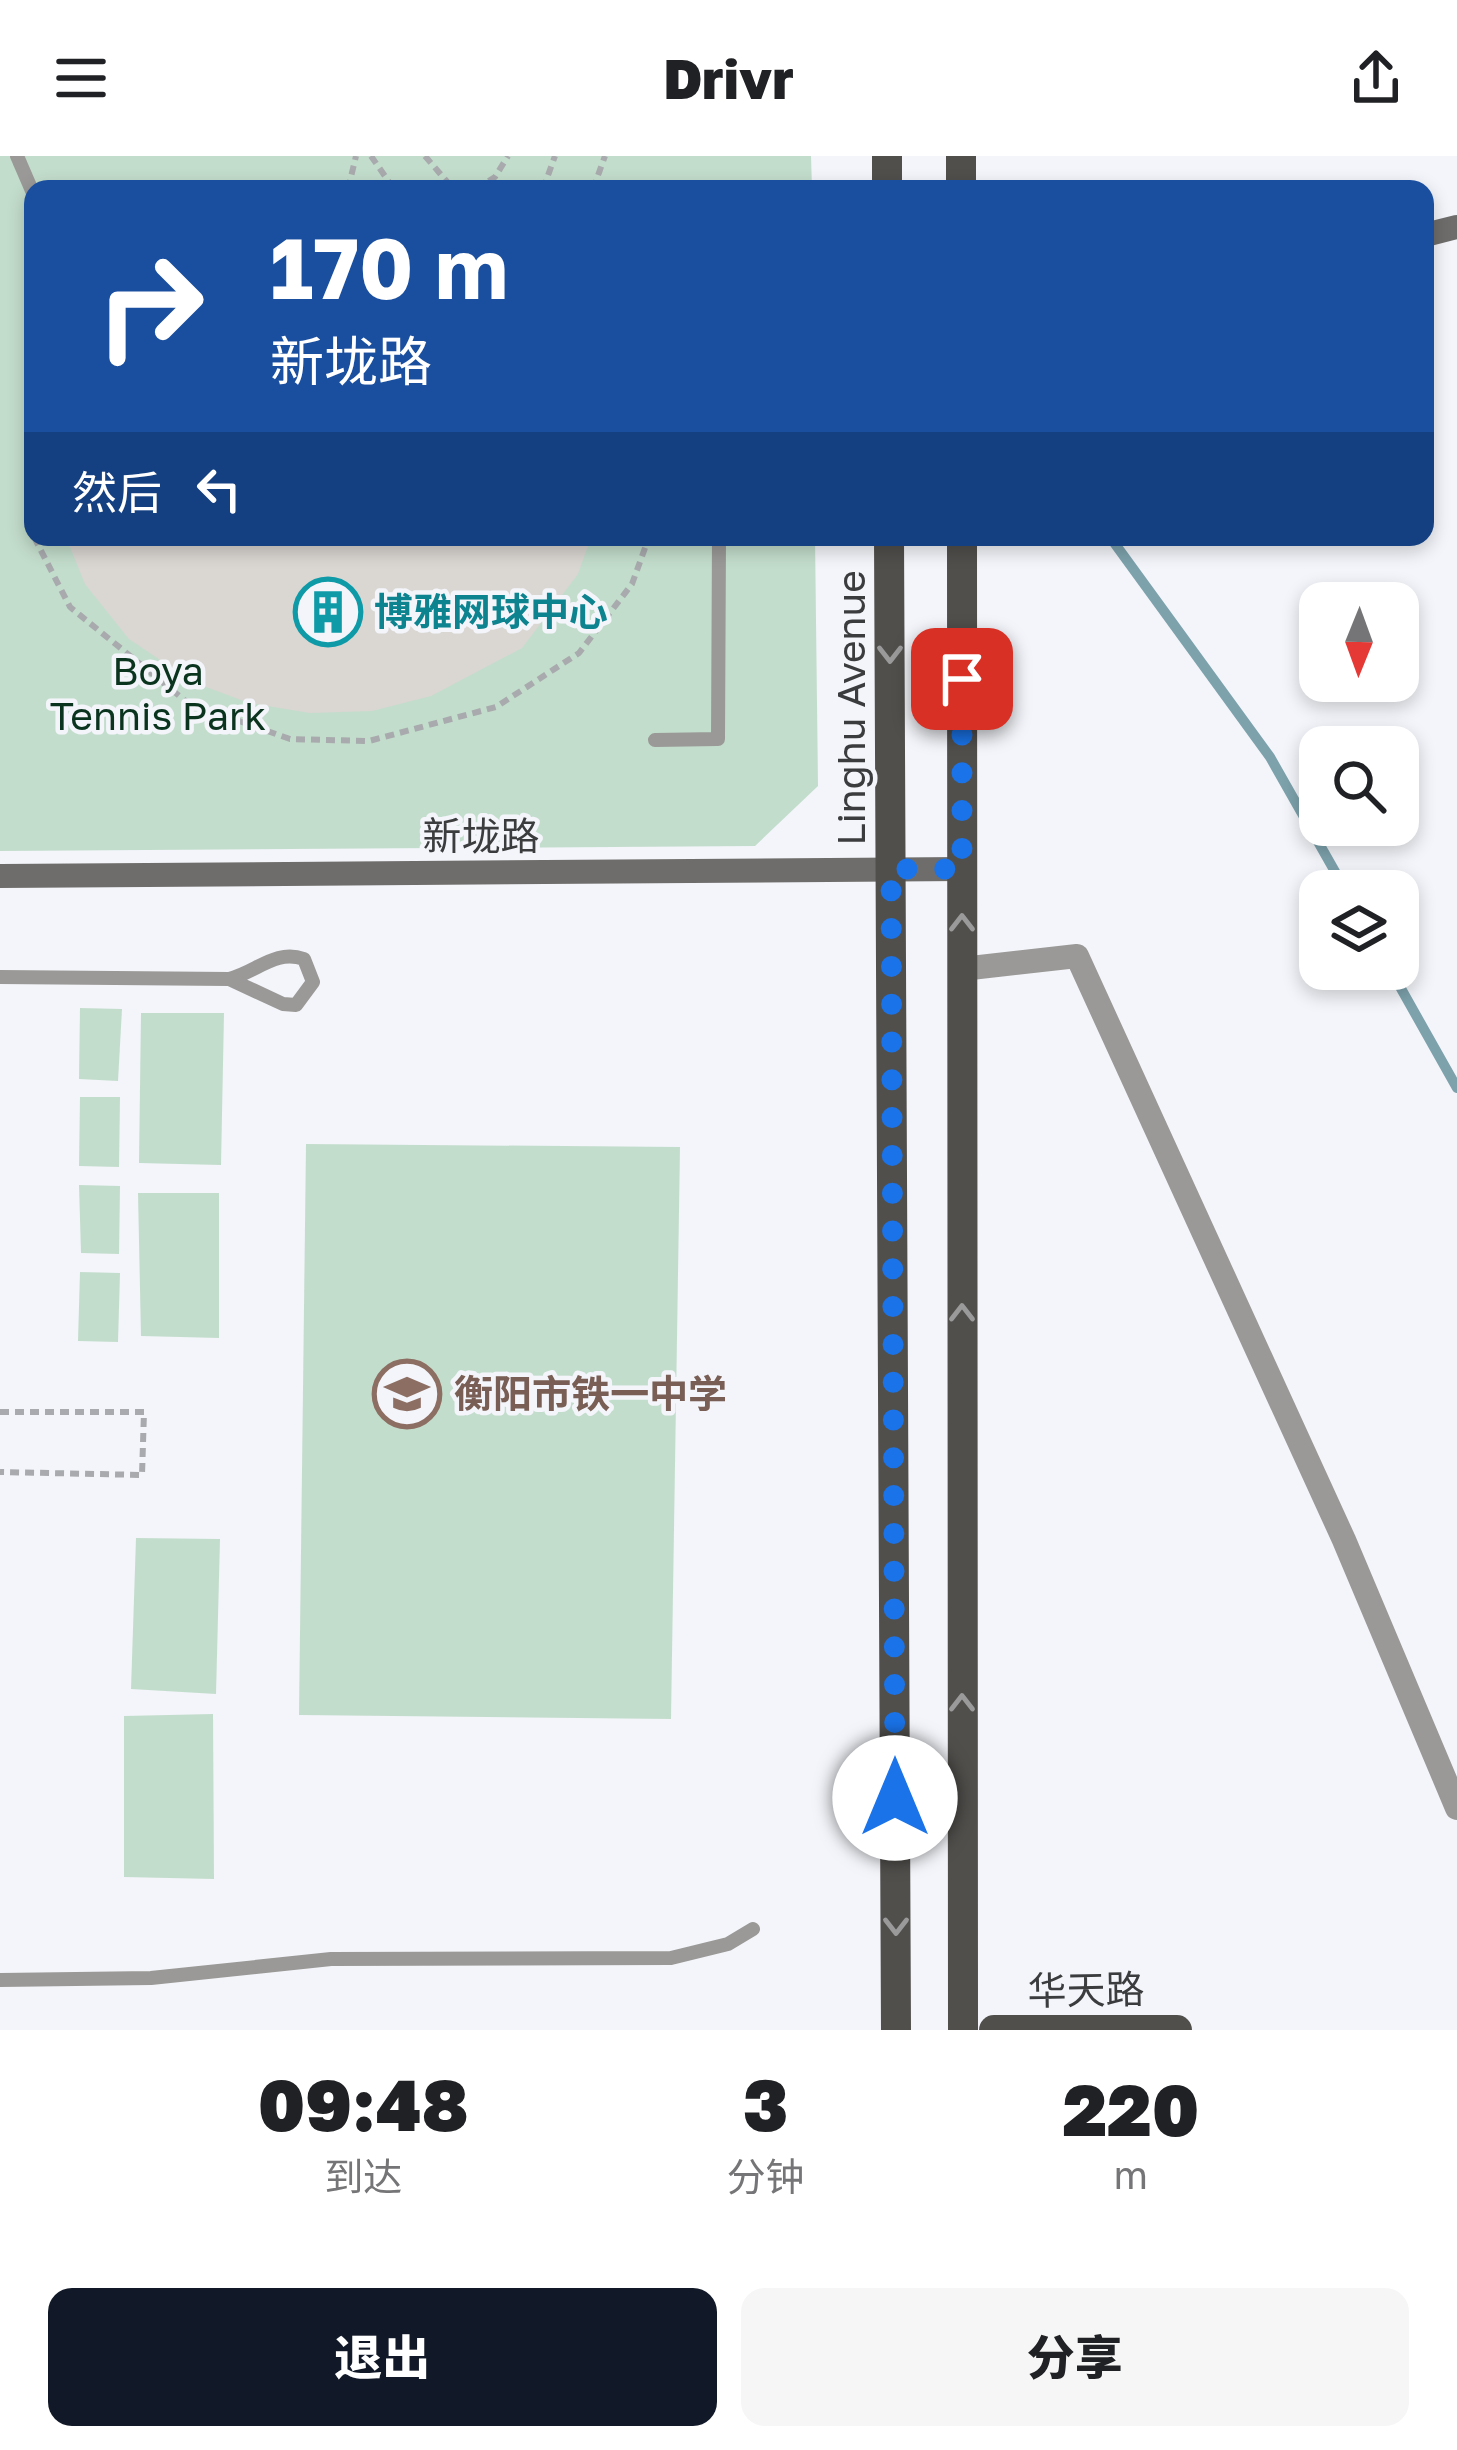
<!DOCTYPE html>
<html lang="zh">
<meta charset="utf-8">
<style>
:root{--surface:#fff;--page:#f6f6f6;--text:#202124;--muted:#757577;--accent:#111827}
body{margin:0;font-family:"Golos Text","Noto Sans SC",sans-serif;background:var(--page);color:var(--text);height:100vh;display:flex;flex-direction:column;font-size:45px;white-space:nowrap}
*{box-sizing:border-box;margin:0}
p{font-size:39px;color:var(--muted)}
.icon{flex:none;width:66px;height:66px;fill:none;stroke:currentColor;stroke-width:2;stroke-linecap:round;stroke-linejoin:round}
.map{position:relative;height:1874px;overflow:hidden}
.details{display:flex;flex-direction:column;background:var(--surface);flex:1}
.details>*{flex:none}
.top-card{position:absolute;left:24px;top:24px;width:1410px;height:366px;border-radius:24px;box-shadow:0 6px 18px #0003;background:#1a4fa0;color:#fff;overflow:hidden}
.needle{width:78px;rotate:181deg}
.buttons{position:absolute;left:1299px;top:426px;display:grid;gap:24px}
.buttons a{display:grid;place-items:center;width:120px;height:120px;border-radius:24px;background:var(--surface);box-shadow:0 6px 18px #0003;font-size:60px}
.pin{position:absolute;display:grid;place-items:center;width:102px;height:102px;color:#fff;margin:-51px;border-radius:24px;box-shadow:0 6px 18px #0006}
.me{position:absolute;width:132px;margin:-66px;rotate:0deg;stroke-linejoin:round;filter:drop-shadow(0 0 9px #0008)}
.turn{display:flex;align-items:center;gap:42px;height:252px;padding:0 48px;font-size:54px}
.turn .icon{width:156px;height:156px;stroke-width:2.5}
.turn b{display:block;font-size:84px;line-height:102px}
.then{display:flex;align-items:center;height:114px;padding:0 48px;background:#0003;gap:24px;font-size:45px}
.eta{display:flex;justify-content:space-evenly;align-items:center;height:204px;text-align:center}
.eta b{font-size:72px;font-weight:800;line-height:84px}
.button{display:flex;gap:24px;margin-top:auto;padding:24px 48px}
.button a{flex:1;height:138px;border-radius:24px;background:var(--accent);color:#fff;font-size:48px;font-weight:800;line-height:138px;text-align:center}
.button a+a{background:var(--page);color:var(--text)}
header{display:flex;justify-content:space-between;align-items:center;height:156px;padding:0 48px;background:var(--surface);font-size:54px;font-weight:800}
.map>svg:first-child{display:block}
.green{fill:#c3ddcc}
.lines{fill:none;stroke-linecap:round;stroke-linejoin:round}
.stream{stroke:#7da2ac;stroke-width:10}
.building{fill:#dad6d2}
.path{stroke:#a8aaad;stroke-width:6;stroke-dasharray:9 6;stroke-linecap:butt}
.lane{stroke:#9a9997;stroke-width:14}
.street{stroke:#9a9997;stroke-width:24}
.secondary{stroke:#6f6d6b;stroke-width:24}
.primary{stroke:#514f4c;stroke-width:30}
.oneway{stroke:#9a9a9a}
.route{stroke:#1a73e8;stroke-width:21;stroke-dasharray:0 37.8}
.labels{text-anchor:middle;stroke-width:9;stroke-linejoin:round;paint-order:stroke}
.culture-label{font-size:39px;font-weight:bold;fill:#0d838f;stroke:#f3f5fa;text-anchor:start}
.park-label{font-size:39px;fill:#0b341f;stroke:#f3f5fa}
.street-label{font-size:39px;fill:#3b3c3d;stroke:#f3f5fa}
.education-label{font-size:39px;font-weight:bold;fill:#785e54;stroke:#f3f5fa;text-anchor:start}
</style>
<header><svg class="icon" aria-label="menu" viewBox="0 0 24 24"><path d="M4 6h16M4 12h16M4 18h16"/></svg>Drivr<svg class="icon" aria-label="share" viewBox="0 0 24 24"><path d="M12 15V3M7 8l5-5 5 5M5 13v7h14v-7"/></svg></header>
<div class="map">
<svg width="1457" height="1874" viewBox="0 0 1457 1874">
<rect width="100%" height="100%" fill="#f3f5fa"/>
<g class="green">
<polygon points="0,0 811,0 812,33 33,33 33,381 815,381 818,630 755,690 0,695"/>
<polygon points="80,852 122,853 118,925 79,923"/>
<polygon points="141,857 224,857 221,1009 139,1007"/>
<polygon points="80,941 120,941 119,1011 79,1010"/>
<polygon points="306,988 680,991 671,1563 299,1559"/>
<polygon points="79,1029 120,1030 119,1098 81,1097"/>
<polygon points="138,1037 219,1037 219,1182 141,1180"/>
<polygon points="80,1116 120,1117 118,1186 78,1185"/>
<polygon points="136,1382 220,1383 216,1538 131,1533"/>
<polygon points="213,1558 214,1723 124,1721 124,1560"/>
</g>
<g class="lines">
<g class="stream">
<polyline points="1110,381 1270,601 1346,735"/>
<polyline points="1390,813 1457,932"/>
</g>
</g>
<polygon class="building" points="66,381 591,381 578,418 522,492 431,540 372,555 310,557 249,547 193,526 129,483 85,428"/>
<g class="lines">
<g class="path">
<polyline points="371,0 394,33"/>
<polyline points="425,0 449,28 464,33"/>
<polyline points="348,33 356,0"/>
<polyline points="476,33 495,21 508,0"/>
<polyline points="543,33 555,0"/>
<polyline points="593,33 605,0"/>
<polyline points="33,305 28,327 33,379"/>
<polyline points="34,381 70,451 188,547 290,583 369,585 496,551 579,497 632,428 649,381"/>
<polyline points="0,1256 144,1256 142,1319 0,1316"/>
</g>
<g class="lane">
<polyline points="17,0 33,37"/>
<polyline points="655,584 718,583 719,381"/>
<path d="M0,821L229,823C257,816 275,793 304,803L313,826L296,849L283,848L229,823"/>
<polyline points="0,1824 151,1822 331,1803 671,1802 728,1788 753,1773"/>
</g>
<polyline class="street" points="962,813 1077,800 1344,1384 1457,1652"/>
<g class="secondary">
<polyline points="1425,79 1457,71"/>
<polyline points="0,720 962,713"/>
</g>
<g class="primary">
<polyline points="887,0 887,33"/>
<polyline points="961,0 961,33"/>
<polyline points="889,381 896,1874"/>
<polyline points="962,381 963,1874"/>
<polyline points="994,1874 1177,1874"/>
</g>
</g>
<defs><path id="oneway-chevron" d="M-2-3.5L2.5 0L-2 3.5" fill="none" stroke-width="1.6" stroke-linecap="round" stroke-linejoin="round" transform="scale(3)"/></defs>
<g class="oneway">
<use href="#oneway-chevron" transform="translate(890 498) rotate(90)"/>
<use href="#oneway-chevron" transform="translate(962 767) rotate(-90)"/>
<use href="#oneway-chevron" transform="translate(962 1157) rotate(-90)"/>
<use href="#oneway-chevron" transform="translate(962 1547) rotate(-90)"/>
<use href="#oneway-chevron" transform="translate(896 1770) rotate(90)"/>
</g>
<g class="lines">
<polyline class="route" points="895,1642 891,713 962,713 962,523"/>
</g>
<defs>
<symbol id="building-ring" viewBox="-11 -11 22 22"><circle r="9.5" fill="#f3f5fa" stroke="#0f9aa8" stroke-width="1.5"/><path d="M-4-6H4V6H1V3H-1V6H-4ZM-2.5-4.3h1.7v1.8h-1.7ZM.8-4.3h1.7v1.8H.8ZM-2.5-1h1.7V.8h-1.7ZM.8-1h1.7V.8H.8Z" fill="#0f9aa8"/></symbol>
<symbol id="school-ring" viewBox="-11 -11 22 22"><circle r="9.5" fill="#f3f5fa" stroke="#8d6e63" stroke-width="1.5"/><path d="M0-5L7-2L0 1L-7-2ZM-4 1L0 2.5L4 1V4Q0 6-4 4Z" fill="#8d6e63"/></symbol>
</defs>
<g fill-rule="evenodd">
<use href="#building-ring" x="290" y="418" width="76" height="76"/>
<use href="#school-ring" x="369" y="1200" width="76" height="76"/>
</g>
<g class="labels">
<g class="culture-label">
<text x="374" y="470">博雅网球中心</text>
</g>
<g class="park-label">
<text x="158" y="529">Boya<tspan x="158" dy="45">Tennis Park</tspan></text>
</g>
<g class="street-label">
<text transform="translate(851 552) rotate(-90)" y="14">Linghu Avenue</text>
<text x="481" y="694">新垅路</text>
<text transform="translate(1086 1834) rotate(-1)" y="14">华天路</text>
</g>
<g class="education-label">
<text x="454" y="1252">衡阳市铁一中学</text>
</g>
</g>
</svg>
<div class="buttons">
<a><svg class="needle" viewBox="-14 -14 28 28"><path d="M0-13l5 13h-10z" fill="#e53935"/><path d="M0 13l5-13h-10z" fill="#757577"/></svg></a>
<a><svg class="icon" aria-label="search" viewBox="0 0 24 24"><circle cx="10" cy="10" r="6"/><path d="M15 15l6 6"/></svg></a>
<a><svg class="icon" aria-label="layers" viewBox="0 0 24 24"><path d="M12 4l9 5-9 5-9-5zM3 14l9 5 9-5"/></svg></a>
</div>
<div class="pin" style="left:962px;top:523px;background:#d93025"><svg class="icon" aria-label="arrive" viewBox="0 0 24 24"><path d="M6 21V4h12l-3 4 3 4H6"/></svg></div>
<svg class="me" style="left:895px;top:1642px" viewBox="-20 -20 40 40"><circle r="19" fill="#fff"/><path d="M0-13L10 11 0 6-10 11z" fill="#1a73e8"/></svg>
<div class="top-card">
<div class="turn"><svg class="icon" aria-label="right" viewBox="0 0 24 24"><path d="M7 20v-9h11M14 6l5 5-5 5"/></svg><div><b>170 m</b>新垅路</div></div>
<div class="then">然后<svg class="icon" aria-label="left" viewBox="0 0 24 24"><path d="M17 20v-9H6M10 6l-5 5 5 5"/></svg></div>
</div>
</div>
<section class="details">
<div class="eta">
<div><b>09:48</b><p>到达</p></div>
<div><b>3</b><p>分钟</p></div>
<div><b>220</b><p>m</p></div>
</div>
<div class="button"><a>退出</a><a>分享</a></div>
</section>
